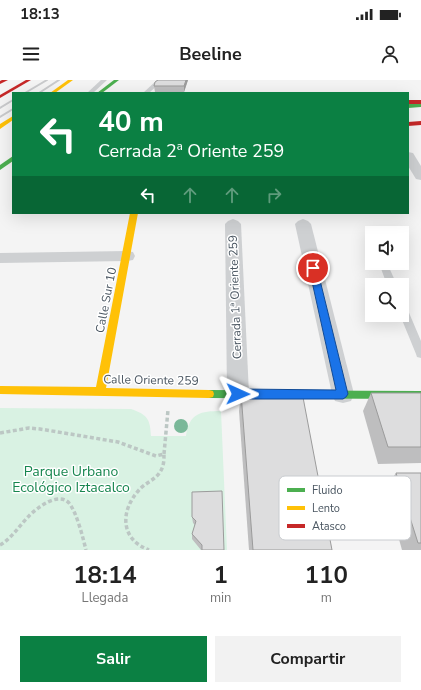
<!DOCTYPE html>
<html lang="es">
<meta charset="utf-8">
<style>
:root{--surface:#fff;--page:#f2f2f2;--text:#222;--muted:#767676;--accent:#0b8043}
body{margin:0;font-family:"Nunito Sans",sans-serif;background:var(--page);color:var(--text);height:100vh;display:flex;flex-direction:column;font-size:15px;white-space:nowrap}
*{box-sizing:border-box;margin:0}
p{font-size:13px;color:var(--muted)}
.icon{flex:none;width:22px;height:22px;fill:none;stroke:currentColor;stroke-width:2;stroke-linecap:round;stroke-linejoin:round}
.map{position:relative;height:470px;overflow:hidden}
.sheet{display:flex;flex-direction:column;background:var(--surface);flex:1}
.sheet>*{flex:none}
.top-card{position:absolute;left:12px;top:12px;width:397px;height:122px;border-radius:0px;box-shadow:0 4px 16px #0002;background:#0b8043;color:#fff;overflow:hidden}
.controls{position:absolute;left:365px;top:146px;display:grid;gap:8px}
.controls a{display:grid;place-items:center;width:44px;height:44px;border-radius:0px;background:var(--surface);box-shadow:0 4px 16px #0002;font-size:20px}
.pin{position:absolute;display:grid;place-items:center;width:34px;height:34px;color:#fff;margin:-17px;border:2px solid #fff;border-radius:50%;box-shadow:0 1px 4px #0007}
.me{position:absolute;width:44px;margin:-22px;rotate:91deg;stroke-linejoin:round;filter:drop-shadow(0 0 3px #0008)}
.turn{display:flex;align-items:center;gap:14px;height:84px;padding:0 20px;font-size:18px}
.turn .icon{width:52px;height:52px;stroke-width:2.5}
.turn b{display:block;font-size:28px;line-height:34px}
.lanes{display:flex;align-items:center;height:38px;padding:0 20px;background:#0003;justify-content:center;gap:20px;direction:ltr}
.lanes .off{opacity:.35}
.eta{display:flex;justify-content:space-evenly;align-items:center;height:68px;text-align:center}
.eta b{font-size:24px;font-weight:700;line-height:28px}
.action{display:flex;gap:8px;margin-top:auto;padding:8px 20px}
.action a{flex:1;height:46px;border-radius:0px;background:var(--accent);color:#fff;font-size:16px;font-weight:700;line-height:46px;text-align:center}
.action a+a{background:var(--page);color:var(--text)}
.status{display:flex;justify-content:space-between;align-items:center;height:28px;padding:0 20px;background:var(--surface);direction:ltr}
.status svg{height:11px;fill:currentColor}
header{display:flex;justify-content:space-between;align-items:center;height:52px;padding:0 20px;background:var(--surface);font-size:18px;font-weight:700}
.map>svg:first-child{display:block}
.green{fill:#d9f2e3}
.lines{fill:none;stroke-linecap:round;stroke-linejoin:round}
.path{stroke:#bcc7c4;stroke-width:3.5;stroke-dasharray:4 2.5;stroke-linecap:butt}
.lane{fill:#ced0d2;fill-rule:evenodd}
.street{fill:#ced0d2;fill-rule:evenodd}
.fast{fill:#4caf50;fill-rule:evenodd}
.slow{fill:#ffc107;fill-rule:evenodd}
.jam{fill:#c62828;fill-rule:evenodd}
.rail{stroke:#c9cacc;stroke-width:2}
.tree{fill:#7ab899}
.wall{fill:#bebebf}
.shaded-wall{fill:#9b9b9b}
.building{fill:#ddddde;stroke:#9b9b9b}
.route{fill:#1a73e8;stroke:#114b97}
.labels{text-anchor:middle;stroke-width:3;stroke-linejoin:round;paint-order:stroke}
.street-label{font-size:12px;fill:#4a5661;stroke:#fff}
.near-park-label{font-size:14px;fill:#17864f;stroke:#fff}
.key{fill:#fff;stroke:#c9ccd0;stroke-width:1}
.key-label{font-size:11px;fill:#4a5661}
</style>
<div class="status"><b>18:13</b><svg viewBox="0 0 49 12"><path d="M0 12V9h3v3zM5 12V6h3v6zM10 12V3h3v9zM15 12V0h3v12zM26 1h20v11H26zM47 4h2v5h-2z"/></svg></div>
<header><svg class="icon" aria-label="menu" viewBox="0 0 24 24"><path d="M4 6h16M4 12h16M4 18h16"/></svg>Beeline<svg class="icon" aria-label="person" viewBox="0 0 24 24"><circle cx="12" cy="8" r="4"/><path d="M4 21q1-7 8-7t8 7"/></svg></header>
<div class="map">
<svg width="421" height="470" viewBox="0 0 421 470">
<rect width="100%" height="100%" fill="#f4f4f4"/>
<path class="green" d="M0,328L131,329C148,335 150,339 151,356H186C189,333 201,331 221,331L227,470H0Z"/>
<g class="lines">
<g class="path">
<path d="M0,353L29,348L40,349L118,362L156,376L164,374C164,380 164,386 160,392C155,400 145,403 139,410C120,431 120,459 149,470"/>
<polyline points="164,374 168,330"/>
<path d="M0,465C12,458 19,446 29,436C37,428 58,411 69,423C77,433 83,458 86,470"/>
</g>
<g class="lane">
<polygon points="101,0 107,0 93,13 87,13"/>
<polygon points="157,0 163,0 149,13 143,13"/>
<polygon points="366,146 372,146 375,153 372,153 372,159 368,156 365,148"/>
<polygon points="379,183 387,183 397,205 387,205"/>
<polygon points="402,224 407,228 421,261 421,278 417,277 416,274 400,235 402,235"/>
</g>
<g class="street">
<polygon points="408,72 413,73 421,86 421,100 416,99 408,86"/>
<polygon points="233,139 238,141 241,144 249,314 246,321 238,323 230,321 227,314 225,144 228,141"/>
<polygon points="303,139 308,141 311,144 354,314 351,321 343,323 335,321 332,314 295,144 298,141"/>
<polygon points="127,171 133,172 135,176 133,180 127,181 0,183 0,173"/>
</g>
<g class="fast">
<polygon points="114,0 119,0 102,13 97,13"/>
<polygon points="421,23 421,27 408,28 408,24"/>
<polygon points="13,76 13,81 0,90 0,85"/>
<polygon points="209,310 421,311 421,319 209,318 205,317 204,314 205,311"/>
</g>
<g class="slow">
<polygon points="68,0 73,0 55,13 50,13"/>
<polygon points="13,36 13,40 0,49 0,44"/>
<polygon points="130,133 138,133 106,308 209,310 213,311 214,314 213,317 209,318 0,314 0,306 96,307"/>
</g>
<g class="jam">
<polygon points="2,0 8,0 0,4 0,1"/>
<polygon points="26,0 31,0 0,18 0,15"/>
<rect x="408" y="20" width="13" height="4"/>
<polygon points="421,41 421,45 408,46 408,42"/>
</g>
<g class="rail">
<polyline points="25,13 47,0"/>
<polyline points="39,13 59,0"/>
<polyline points="0,28 13,20"/>
<polyline points="0,37 13,29"/>
</g>
</g>
<circle class="tree" cx="181" cy="346" r="7"/>
<g class="wall">
<polygon points="158,0 188,0 184,12 155,12 154,6"/>
<polygon points="241,313 332,470 249,470 239,331"/>
<polygon points="371,313 421,313 421,383 378,384 363,331"/>
<polygon points="396,393 421,393 421,470 402,470 385,409"/>
<polygon points="192,437 224,470 201,470 192,459 192,454 195,445 193,443"/>
</g>
<polygon class="shaded-wall" points="186,0 188,0 184,12 184,6"/>
<g class="building">
<polygon points="158,0 186,0 184,6 154,6 155,2"/>
<polygon points="302,312 332,470 253,470 241,313"/>
<polygon points="371,313 421,313 421,367 388,367"/>
<polygon points="396,393 421,393 421,463 418,463"/>
<polygon points="222,411 224,470 202,470 202,465 192,454 196,441 192,437 192,412"/>
</g>
<polygon class="route" points="313,185 317,188 348,314 346,317 343,319 238,319 234,317 232,314 234,311 238,309 336,310 309,188"/>
<g class="labels">
<g class="street-label">
<text transform="translate(235 217) rotate(-92)" y="4">Cerrada 1ª Oriente 259</text>
<text transform="translate(106 220) rotate(-79)" y="4">Calle Sur 10</text>
<text transform="translate(151 300) rotate(1)" y="4">Calle Oriente 259</text>
</g>
<g class="near-park-label">
<text x="71" y="396">Parque Urbano<tspan x="71" dy="16">Ecológico Iztacalco</tspan></text>
</g>
</g>
<rect x="279" y="396" width="132" height="64" rx="6" class="key"/>
<rect x="287" y="408" width="18" height="4" fill="#4caf50"/>
<rect x="287" y="426" width="18" height="4" fill="#ffc107"/>
<rect x="287" y="444" width="18" height="4" fill="#c62828"/>
<g class="key-label">
<text x="312" y="414">Fluido</text>
<text x="312" y="432">Lento</text>
<text x="312" y="450">Atasco</text>
</g>
</svg>
<div class="controls">
<a><svg class="icon" aria-label="sound" viewBox="0 0 24 24"><path d="M4 9h4l5-4v14l-5-4H4zM17 9q2 3 0 6"/></svg></a>
<a><svg class="icon" aria-label="search" viewBox="0 0 24 24"><circle cx="10" cy="10" r="6"/><path d="M15 15l6 6"/></svg></a>
</div>
<div class="pin" style="left:313px;top:188px;background:#d93025"><svg class="icon" aria-label="arrive" viewBox="0 0 24 24"><path d="M6 21V4h12l-3 4 3 4H6"/></svg></div>
<svg class="me" style="left:238px;top:314px" viewBox="-20 -20 40 40"><path d="M0-17L14 15 0 8-14 15z" fill="#1a73e8" stroke="#fff" stroke-width="4"/></svg>
<div class="top-card">
<div class="turn"><svg class="icon" aria-label="left" viewBox="0 0 24 24"><path d="M17 20v-9H6M10 6l-5 5 5 5"/></svg><div><b>40 m</b>Cerrada 2ª Oriente 259</div></div>
<div class="lanes"><svg class="icon" aria-label="left" viewBox="0 0 24 24"><path d="M17 20v-9H6M10 6l-5 5 5 5"/></svg><svg class="icon off" aria-label="ahead" viewBox="0 0 24 24"><path d="M12 20V5M6 11l6-6 6 6"/></svg><svg class="icon off" aria-label="ahead" viewBox="0 0 24 24"><path d="M12 20V5M6 11l6-6 6 6"/></svg><svg class="icon off" aria-label="right" viewBox="0 0 24 24"><path d="M7 20v-9h11M14 6l5 5-5 5"/></svg></div>
</div>
</div>
<section class="sheet">
<div class="eta">
<div><b>18:14</b><p>Llegada</p></div>
<div><b>1</b><p>min</p></div>
<div><b>110</b><p>m</p></div>
</div>
<div class="action"><a>Salir</a><a>Compartir</a></div>
</section>
